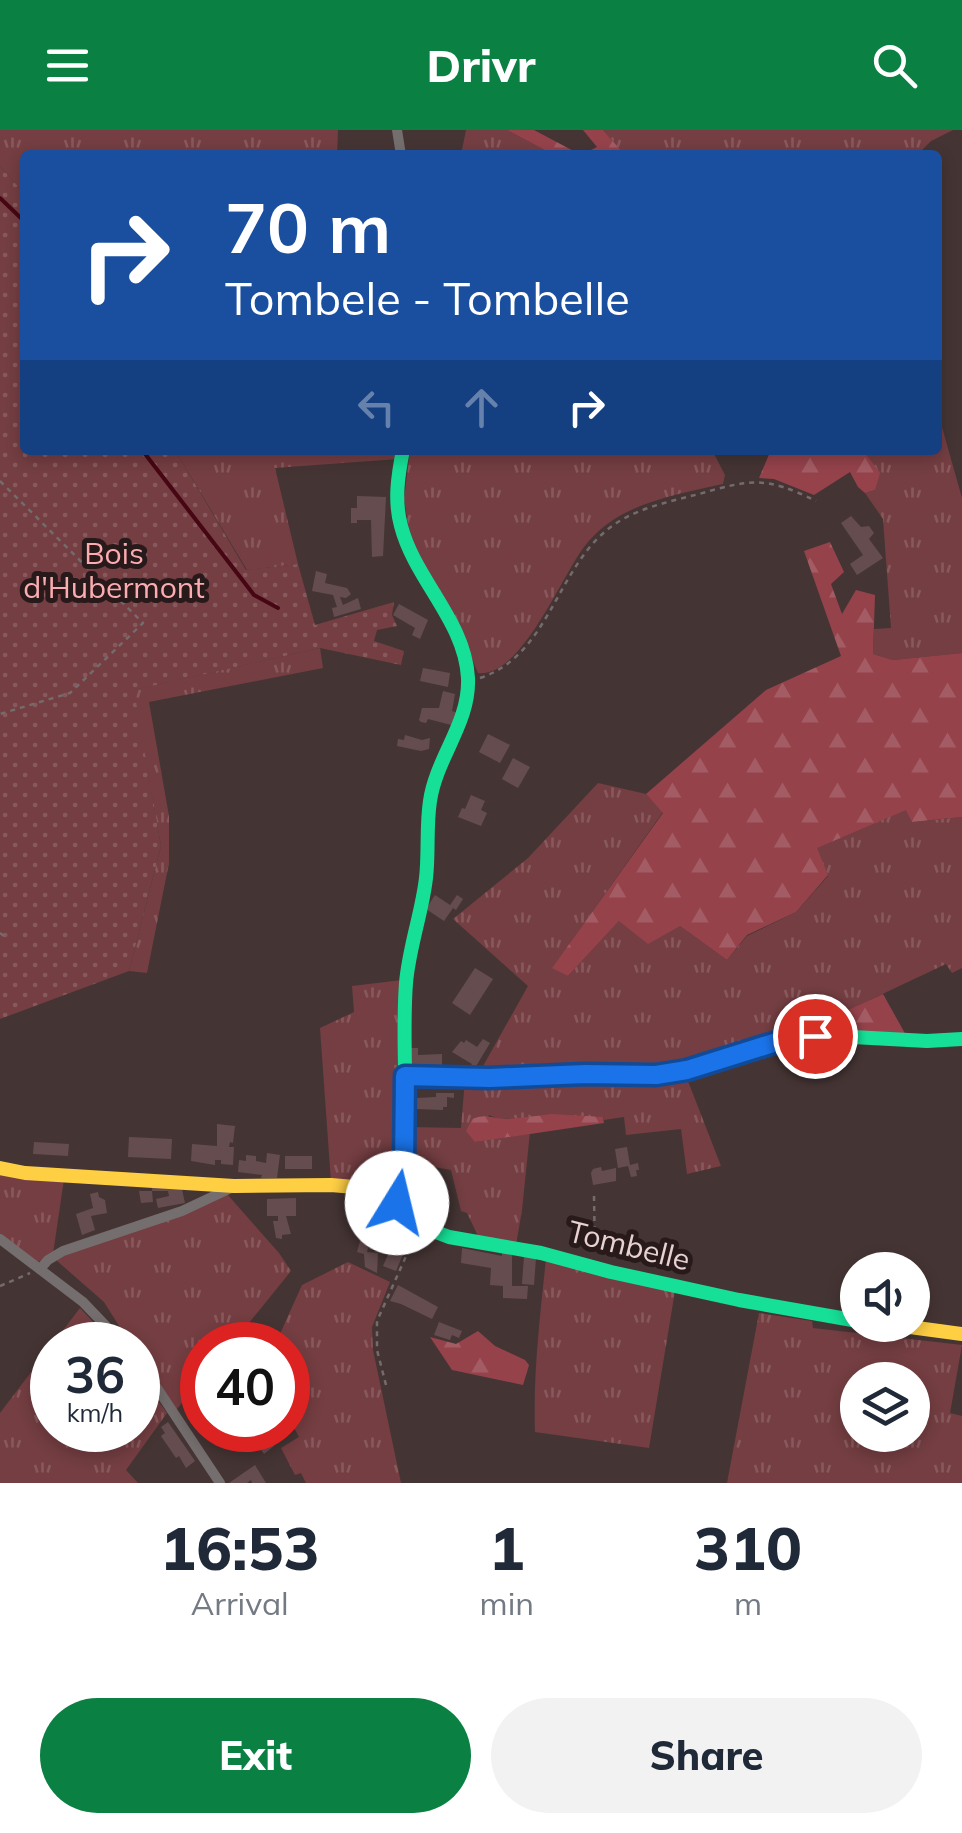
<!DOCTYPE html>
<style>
:root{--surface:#fff;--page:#f2f2f3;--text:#1f2937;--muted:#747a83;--accent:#0b8043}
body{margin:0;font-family:Mulish,sans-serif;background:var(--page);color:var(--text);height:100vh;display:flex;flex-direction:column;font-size:38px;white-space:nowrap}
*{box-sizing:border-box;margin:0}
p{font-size:32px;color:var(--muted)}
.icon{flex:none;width:55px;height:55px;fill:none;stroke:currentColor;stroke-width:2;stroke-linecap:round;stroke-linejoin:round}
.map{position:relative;height:1353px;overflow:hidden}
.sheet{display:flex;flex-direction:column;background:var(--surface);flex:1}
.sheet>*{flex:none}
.banner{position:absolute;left:20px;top:20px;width:922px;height:305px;border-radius:10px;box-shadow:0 5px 15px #0003;background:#1a4fa0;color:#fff;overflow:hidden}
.controls{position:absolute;left:840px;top:1122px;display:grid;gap:20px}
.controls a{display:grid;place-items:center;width:90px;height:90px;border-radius:50%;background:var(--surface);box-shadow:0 5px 15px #0003;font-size:50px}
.speed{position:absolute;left:30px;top:1192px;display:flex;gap:20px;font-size:50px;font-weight:700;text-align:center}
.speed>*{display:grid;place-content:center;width:130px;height:130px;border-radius:50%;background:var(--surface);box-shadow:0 5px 15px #0003;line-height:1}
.speed small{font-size:25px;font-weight:400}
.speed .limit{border:15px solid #d22;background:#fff;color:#111}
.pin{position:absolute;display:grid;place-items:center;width:85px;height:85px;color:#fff;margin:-42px;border:5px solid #fff;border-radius:50%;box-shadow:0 2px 10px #0007}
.me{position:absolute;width:110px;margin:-55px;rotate:9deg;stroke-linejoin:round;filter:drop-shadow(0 0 8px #0008)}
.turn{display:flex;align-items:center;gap:35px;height:210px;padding:0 40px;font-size:45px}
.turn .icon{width:130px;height:130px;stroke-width:2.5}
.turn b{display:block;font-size:70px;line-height:85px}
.lanes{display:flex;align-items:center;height:95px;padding:0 40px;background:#0003;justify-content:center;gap:50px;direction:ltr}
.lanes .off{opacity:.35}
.eta{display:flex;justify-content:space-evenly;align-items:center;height:170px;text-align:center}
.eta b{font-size:60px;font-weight:800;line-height:70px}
.action{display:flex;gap:20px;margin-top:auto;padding:20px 40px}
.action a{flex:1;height:115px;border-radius:60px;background:var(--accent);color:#fff;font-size:40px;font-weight:800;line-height:115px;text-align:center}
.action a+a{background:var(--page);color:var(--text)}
header{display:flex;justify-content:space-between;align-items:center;height:130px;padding:0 40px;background:var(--accent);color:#fff;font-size:45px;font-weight:800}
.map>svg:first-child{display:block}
.grass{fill:url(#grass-tufts);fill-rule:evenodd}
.forest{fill:url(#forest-firs)}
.park{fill:url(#park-dots)}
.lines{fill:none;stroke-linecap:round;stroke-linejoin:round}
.stream{stroke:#470614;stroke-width:4}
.building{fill:#654d4f}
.path{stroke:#756b6c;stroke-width:2.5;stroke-dasharray:5 5;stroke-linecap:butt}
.street{stroke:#756e6e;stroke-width:10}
.fast{stroke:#16e098;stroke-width:14}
.slow{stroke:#ffcf43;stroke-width:14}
.route-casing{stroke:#114b97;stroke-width:25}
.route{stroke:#1a73e8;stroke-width:18}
.labels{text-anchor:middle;stroke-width:10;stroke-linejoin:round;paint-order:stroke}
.park-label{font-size:30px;fill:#faacb0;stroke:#28191a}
.street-label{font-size:30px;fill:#e7d1d1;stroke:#28191a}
</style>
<header><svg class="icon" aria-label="menu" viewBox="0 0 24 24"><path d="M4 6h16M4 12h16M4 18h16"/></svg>Drivr<svg class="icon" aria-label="search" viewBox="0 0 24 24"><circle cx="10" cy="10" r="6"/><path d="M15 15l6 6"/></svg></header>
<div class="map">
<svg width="962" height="1353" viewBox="0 0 962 1353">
<defs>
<pattern id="grass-tufts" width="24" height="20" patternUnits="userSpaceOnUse" patternTransform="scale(2.5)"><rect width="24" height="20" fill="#743e42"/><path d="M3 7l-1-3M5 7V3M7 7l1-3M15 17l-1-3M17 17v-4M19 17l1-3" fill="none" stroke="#88595c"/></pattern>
<pattern id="forest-firs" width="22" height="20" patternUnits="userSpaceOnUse" patternTransform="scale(2.5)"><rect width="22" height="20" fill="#95424b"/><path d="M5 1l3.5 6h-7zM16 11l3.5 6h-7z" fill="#a45c64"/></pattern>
<pattern id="park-dots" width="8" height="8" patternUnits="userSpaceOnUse" patternTransform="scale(2.5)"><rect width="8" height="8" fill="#743e42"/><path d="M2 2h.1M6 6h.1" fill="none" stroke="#88595c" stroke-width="1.8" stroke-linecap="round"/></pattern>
</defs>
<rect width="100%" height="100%" fill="#453434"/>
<g class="grass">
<polygon points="0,0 338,0 337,25 25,25 25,64 0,36"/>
<polygon points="466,0 507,0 554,25 461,25"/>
<polygon points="603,0 953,0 931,11 917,25 625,25"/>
<polygon points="938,283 962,368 962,523 893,530 873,524 874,499 891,498 883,389 865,363 875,360 873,335 865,323 866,320 938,320"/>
<polygon points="175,320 400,320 398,329 275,338 298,434 247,440"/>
<path d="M410,320H712L725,345L723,354C687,362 636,371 606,395C598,401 590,409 584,417C561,447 521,548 478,543L469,522L410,407L404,369Z"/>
<polygon points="320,518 323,538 149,572 169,686 169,733 147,843 129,841 161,716 133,560"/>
<polygon points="598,653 646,664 663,682 553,837 568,846 619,791 680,796 727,830 747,806 796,782 828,746 816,718 907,679 912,692 962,687 962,838 952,843 946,834 838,885 848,902 815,900 797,902 660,941 478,945 528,856 453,789 528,728"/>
<polygon points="402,850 402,1029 395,1055 331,1052 320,898 354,882 352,856"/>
<path d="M686,946L721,1036L687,1044L681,999L626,1005L624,987L604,990L603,987L498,989L489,985L475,1012L530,1002L522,1080L516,1115L479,1108L467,1083L461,1081L451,1040L407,1032L408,997L461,998L465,949C538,953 614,957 686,946Z"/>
<polygon points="0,1041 64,1049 53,1124 38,1132 0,1105"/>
<polygon points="227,1064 279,1123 291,1141 231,1215 202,1215 202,1249 176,1280 138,1225 138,1215 131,1215 104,1172 56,1130 67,1123"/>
<path d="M546,1129L675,1161L649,1318L535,1302C533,1244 540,1186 546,1129Z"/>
<polygon points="348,1132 390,1152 372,1197 373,1220 401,1353 306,1353 301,1343 295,1345 281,1318 299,1307 288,1287 288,1215 275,1215 302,1155"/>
<polygon points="80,1178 115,1215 52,1215 52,1300 138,1300 138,1244 167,1283 126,1340 138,1353 0,1353 0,1283"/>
<path d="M759,1183L812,1191L813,1198L962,1215L950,1283L962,1286V1353H727ZM858,1250H912V1305H858Z"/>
</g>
<g class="forest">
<polygon points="507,0 534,0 581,25 597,17 583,0 603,0 625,25 554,25"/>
<polygon points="771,320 866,320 865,323 880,343 875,360 865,363 858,357 850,342 814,365 774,349 759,348"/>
<polygon points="830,412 844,442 831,454 842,484 856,460 875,465 873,524 893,530 962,523 962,687 912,692 906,680 817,718 828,745 796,782 747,805 727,830 680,796 648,814 619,791 568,846 552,838 663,683 646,664 766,560 841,526 804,421"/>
<polygon points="883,864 907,907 848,902 837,885"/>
<path d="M551,984L603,987L604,993L475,1012L466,1001L472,989C488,983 491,989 506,989C521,988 536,986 551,984Z"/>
<polygon points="478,1201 495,1216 525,1230 529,1235 523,1255 452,1240 430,1207 456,1214"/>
</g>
<polygon class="park" points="0,36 25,64 25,320 175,320 246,440 298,434 315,495 394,472 392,485 397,496 377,500 374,511 404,521 401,535 320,518 134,560 161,716 129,841 0,889"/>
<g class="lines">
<g class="stream">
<polyline points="0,68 25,92"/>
<polyline points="142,320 254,465 278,478"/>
</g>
</g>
<g class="building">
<polygon points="357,366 386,367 383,426 372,427 371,390 357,390 357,393 351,393 351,378 357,378"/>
<polygon points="851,386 861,397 869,396 874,403 869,409 883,428 857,445 850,434 863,425 841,393"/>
<polygon points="316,441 327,444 325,453 347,458 351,464 346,468 340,467 343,475 358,468 361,479 334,487 332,478 337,477 333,465 312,461"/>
<polygon points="399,474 428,490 420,509 412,505 415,498 393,485"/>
<polygon points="423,538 450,543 448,557 420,551"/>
<polygon points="443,561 455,564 452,581 458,583 455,596 428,589 426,593 421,592 419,590 422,578 439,578"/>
<polygon points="488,604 510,615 500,633 479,622"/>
<polygon points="405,605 422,610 430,608 429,619 421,621 397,616 398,609 404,610"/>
<polygon points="513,628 530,637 518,658 502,649"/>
<polygon points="471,665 485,671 481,680 487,683 481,696 458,687 462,678 465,679"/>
<polygon points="435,765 450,775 457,765 463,769 456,780 453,778 444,791 426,779"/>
<polygon points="475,838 493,849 470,885 452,873"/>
<polygon points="483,909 490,913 472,943 468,941 472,934 452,922 461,911 464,913 466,910 477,917"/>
<polygon points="411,918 418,918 418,925 442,924 442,936 412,936"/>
<polygon points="436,963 454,963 454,968 447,967 447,977 443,977 443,980 416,979 416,968 436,967"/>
<polygon points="217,994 235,996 233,1013 230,1012 229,1017 234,1017 233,1035 221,1034 221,1030 215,1030 215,1035 191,1031 192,1014 217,1016"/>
<polygon points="129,1007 172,1009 171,1029 128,1027"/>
<polygon points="34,1012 69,1014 68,1026 33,1024"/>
<polygon points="627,1017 630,1035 638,1033 639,1040 636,1040 637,1046 631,1047 628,1036 618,1038 615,1019"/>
<polygon points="267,1023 280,1025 277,1048 261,1048 262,1045 238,1042 239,1030 246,1031 246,1025 256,1026 256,1031 266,1033"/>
<rect x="285" y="1026" width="27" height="13"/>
<polygon points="601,1037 602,1041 616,1038 616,1051 593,1055 591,1043 593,1039"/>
<polygon points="152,1054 181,1055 185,1073 158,1078 156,1069 169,1066 168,1061 152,1061 153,1072 141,1073 139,1061 152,1061"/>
<polygon points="98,1062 99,1067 105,1070 107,1083 91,1086 95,1100 82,1105 76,1084 93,1078 90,1064"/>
<polygon points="411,1063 446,1078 442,1088 407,1073"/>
<polygon points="296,1068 296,1086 286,1086 291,1104 282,1105 282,1109 276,1108 273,1091 278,1091 278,1086 267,1086 267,1069"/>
<polygon points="388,1074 408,1093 399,1102 384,1088 381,1091 377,1087"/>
<polygon points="365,1093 374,1096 367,1122 378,1123 377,1143 365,1137 364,1124 357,1122"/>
<polygon points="401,1105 410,1108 396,1141 383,1136 390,1120 396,1122"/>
<polygon points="462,1118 502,1126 502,1122 512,1124 512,1156 528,1156 527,1169 503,1168 503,1156 490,1155 491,1138 461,1133"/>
<polygon points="524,1126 536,1128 534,1155 522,1154"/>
<polygon points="398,1155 438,1177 432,1189 401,1174 390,1171"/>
<polygon points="439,1192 462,1201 459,1208 452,1205 450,1210 434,1205"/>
<polygon points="168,1292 195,1331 186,1338 179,1326 176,1328 161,1306 165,1303 161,1297"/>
<polygon points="250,1300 263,1300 274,1316 264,1324 248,1302"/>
<polygon points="255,1335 266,1353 252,1353 251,1350 247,1353 229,1353"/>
</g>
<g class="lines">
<g class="path">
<polyline points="0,351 143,493 70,563 0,584"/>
<path d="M480,548C548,526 556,441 607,400C632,379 668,372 699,364C752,349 765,346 816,371"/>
<polyline points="0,803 8,809"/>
<polyline points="594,1066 595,1126"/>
<polyline points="0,1156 30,1143"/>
<polyline points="386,1255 377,1220 377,1191 416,1104"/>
</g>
<g class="street">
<polyline points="397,0 401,25"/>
<polyline points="0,1109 83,1172 124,1215"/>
<polyline points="40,1139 48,1130 63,1121 182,1081 233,1057"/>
<polyline points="138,1232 159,1261 220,1353"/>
</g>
<g class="fast">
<polyline points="405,946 489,948 585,944 646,946 687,940 794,908 834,906 927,911 962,909"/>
<path d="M397,1073L405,1036L406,1013C407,960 402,906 406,853C409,817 422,783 426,748C429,722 426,697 430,671C436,628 470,593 468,548C465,491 415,450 401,396C394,371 398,345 403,320"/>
<polyline points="428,1099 449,1107 541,1123 611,1142 739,1170 858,1191"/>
</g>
<g class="slow">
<polyline points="0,1038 25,1043 234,1056 331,1055 366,1058 384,1063 428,1099"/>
<polyline points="895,1195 962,1204"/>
</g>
</g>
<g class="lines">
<defs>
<polyline id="route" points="397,1073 404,1038 405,946 489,948 585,944 656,945 687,940 783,910 815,906"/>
</defs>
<use href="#route" class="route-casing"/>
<use href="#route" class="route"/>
</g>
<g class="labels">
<g class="park-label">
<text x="114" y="434">Bois<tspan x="114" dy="34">d'Hubermont</tspan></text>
</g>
<g class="street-label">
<text transform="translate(629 1116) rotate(14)" y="10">Tombelle</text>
</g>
</g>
</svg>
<div class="controls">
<a><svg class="icon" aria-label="sound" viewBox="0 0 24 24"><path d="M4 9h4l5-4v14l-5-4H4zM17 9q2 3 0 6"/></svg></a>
<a><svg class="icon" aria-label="layers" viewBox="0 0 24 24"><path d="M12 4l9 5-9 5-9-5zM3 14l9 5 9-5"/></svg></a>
</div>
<div class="speed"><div>36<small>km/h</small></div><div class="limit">40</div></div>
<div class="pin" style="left:815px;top:906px;background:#d93025"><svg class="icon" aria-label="arrive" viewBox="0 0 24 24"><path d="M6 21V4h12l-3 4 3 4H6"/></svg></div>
<svg class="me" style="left:397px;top:1073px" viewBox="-20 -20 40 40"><circle r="19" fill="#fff"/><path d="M0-13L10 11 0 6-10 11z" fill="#1a73e8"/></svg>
<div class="banner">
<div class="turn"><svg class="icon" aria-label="right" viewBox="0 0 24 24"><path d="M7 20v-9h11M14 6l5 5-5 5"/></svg><div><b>70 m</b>Tombele - Tombelle</div></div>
<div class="lanes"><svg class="icon off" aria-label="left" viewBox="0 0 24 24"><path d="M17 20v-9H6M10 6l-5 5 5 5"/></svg><svg class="icon off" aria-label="ahead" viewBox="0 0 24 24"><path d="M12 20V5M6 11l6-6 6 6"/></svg><svg class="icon" aria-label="right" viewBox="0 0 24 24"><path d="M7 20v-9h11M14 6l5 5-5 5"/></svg></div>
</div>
</div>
<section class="sheet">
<div class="eta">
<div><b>16:53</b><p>Arrival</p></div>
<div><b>1</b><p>min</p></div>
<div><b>310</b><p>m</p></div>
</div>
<div class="action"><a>Exit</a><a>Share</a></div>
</section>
